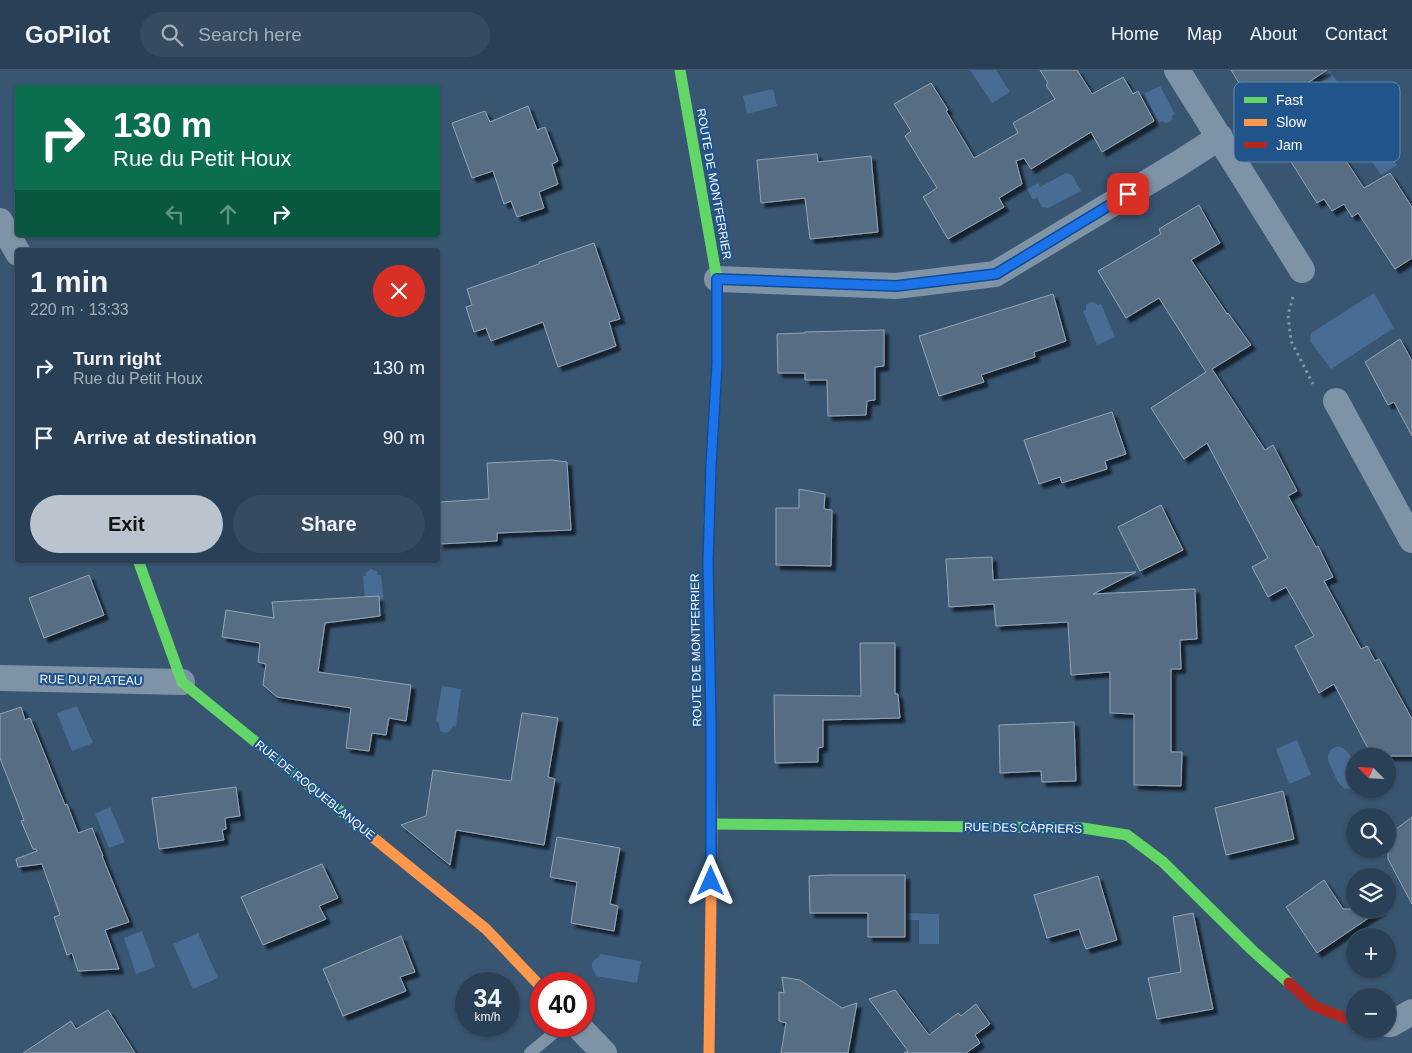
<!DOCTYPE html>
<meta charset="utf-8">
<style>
:root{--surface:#2a4056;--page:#364b60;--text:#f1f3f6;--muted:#a5afb9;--line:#46596c;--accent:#b9c4ce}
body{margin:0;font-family:Helvetica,sans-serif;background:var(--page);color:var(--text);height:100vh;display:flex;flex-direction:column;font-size:19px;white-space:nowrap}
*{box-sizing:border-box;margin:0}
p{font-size:16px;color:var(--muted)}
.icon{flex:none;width:28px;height:28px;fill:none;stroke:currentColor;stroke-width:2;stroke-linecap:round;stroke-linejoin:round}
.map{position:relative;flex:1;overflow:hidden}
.drawer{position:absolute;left:15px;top:178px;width:425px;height:315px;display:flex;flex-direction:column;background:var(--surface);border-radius:5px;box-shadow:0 1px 4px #0004,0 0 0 1px var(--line)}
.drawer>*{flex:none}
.guide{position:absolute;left:15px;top:15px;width:425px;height:152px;border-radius:5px;box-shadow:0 1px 4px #0004,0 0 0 1px var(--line);background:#0b6e4f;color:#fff;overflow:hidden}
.needle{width:32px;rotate:294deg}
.buttons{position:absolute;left:1346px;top:678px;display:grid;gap:10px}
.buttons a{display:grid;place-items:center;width:50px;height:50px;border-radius:50%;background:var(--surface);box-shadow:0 1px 4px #0004,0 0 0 1px var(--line);font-size:25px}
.speed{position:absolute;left:455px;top:902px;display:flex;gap:10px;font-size:25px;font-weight:700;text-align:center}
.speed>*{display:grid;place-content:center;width:65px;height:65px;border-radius:50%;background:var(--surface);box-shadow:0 1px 4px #0004,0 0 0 1px var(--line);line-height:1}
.speed small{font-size:12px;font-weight:400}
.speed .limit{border:8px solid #d22;background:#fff;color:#111}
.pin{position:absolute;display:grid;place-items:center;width:42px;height:42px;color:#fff;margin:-21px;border-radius:10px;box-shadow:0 2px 8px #0006}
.me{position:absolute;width:55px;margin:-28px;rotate:0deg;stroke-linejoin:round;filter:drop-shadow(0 0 4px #0008)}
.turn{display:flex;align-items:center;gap:18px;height:105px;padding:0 15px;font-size:22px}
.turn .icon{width:65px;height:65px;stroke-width:2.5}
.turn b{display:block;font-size:35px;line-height:42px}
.lanes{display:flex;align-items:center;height:48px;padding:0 15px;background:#0003;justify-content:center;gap:25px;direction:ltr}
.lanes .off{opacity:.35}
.round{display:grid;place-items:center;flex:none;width:52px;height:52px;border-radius:26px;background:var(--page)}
.overview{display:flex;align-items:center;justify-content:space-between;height:85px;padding:0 15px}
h1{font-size:30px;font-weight:800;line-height:38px}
.button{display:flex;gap:10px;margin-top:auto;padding:10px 15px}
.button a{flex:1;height:58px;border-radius:30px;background:var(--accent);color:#111;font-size:20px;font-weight:800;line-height:58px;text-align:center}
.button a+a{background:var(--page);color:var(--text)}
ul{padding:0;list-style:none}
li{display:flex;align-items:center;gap:15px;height:70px;padding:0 15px}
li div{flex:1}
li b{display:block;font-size:19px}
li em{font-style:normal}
header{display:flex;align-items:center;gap:30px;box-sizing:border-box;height:70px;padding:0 25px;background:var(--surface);border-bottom:1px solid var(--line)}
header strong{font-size:24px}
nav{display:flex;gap:28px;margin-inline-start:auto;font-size:18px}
.search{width:350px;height:45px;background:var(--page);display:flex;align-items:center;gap:12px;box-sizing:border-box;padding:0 18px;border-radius:28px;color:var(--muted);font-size:19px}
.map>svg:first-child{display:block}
.water{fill:#486c93}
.building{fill:#566d84;stroke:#93a4b5;filter:url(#shadow)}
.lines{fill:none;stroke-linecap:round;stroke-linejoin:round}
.path{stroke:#7f93a7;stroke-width:3;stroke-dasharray:2.5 4;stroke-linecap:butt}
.lane{stroke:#7f93a7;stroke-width:12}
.street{stroke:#7f93a7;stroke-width:26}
.fast{stroke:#63d668;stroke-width:11}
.slow{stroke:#ff974d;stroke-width:11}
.jam{stroke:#b3261e;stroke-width:11}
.route-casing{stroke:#114b97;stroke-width:12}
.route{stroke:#1a73e8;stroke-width:9}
.labels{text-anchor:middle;stroke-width:4.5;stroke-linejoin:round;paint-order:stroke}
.street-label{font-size:12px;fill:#fff;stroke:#20548b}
.key{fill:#20548b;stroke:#6387ae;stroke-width:1}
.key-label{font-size:14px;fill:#fff}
</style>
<header>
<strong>GoPilot</strong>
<div class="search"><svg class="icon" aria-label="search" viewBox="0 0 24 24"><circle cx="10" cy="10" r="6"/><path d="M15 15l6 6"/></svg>Search here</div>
<nav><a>Home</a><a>Map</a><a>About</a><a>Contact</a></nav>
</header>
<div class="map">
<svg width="1412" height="983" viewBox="0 0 1412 983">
<defs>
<filter id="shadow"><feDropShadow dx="4.5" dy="4.5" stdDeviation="1" flood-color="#0009"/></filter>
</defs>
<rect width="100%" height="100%" fill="#385572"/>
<g class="water">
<polygon points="970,0 996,0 1010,22 992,33"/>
<path d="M1330,1L1340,16L1338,28L1322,40L1307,17C1316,11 1322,5 1330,1Z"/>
<path d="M1160,16L1175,44L1172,46V50C1168,53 1166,54 1162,51L1159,53L1144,24Z"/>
<polygon points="773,19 777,36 747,44 743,26"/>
<polygon points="1379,69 1397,95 1381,105 1364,79"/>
<polygon points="1066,103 1072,105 1081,121 1048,138 1042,137 1037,127 1033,130 1027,119 1038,113 1040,117"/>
<polygon points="1374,223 1394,258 1331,299 1310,271 1311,263"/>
<polygon points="1090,232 1094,232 1098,235 1101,234 1115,267 1097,275 1083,241 1086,240 1086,235"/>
<polygon points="370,499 377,501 378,505 381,505 385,542 383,546 369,547 366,544 363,506 366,506 366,503"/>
<polygon points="442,616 461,619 456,656 453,656 450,661 446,663 440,661 439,653 436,651"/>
<polygon points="77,636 93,673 72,681 57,643"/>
<polygon points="1297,670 1311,705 1289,714 1276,679"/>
<path d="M1338,676C1356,682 1355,701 1355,717L1351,719C1348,719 1346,719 1343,717C1338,714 1336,708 1334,703C1328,692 1322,682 1338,676Z"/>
<polygon points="110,737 125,772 109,778 95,744"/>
<polygon points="907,843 939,844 939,874 919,874 919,850 907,850"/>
<polygon points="142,861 155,897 136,904 124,868"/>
<polygon points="198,863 218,908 193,919 173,874"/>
<path d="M600,884L641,891L637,913L596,906V904C590,897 590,891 599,887Z"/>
</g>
<g class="building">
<polygon points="1040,0 1077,0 1092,24 1123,7 1133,24 1138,21 1154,51 1102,82 1091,62 1031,99 1024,88 1016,91 1022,114 999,128 1004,137 948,169 923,127 937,118 905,66 911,61 894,34 931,13 948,40 946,41 974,88 1018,63 1013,53 1055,29 1046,15 1048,13"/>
<polygon points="1231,0 1327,0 1300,18 1335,77 1336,76 1364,118 1390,103 1412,137 1412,188 1395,199 1358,143 1352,147 1344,134 1332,141 1324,129 1317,133 1276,68 1274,69"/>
<polygon points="528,36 537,60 545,57 558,91 552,94 558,114 539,122 544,138 517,147 511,131 504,134 493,101 472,108 452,53 485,41 490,52"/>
<polygon points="817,84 818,92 871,86 878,162 810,169 805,128 761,133 757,90"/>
<polygon points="1199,135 1220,173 1191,190 1227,244 1228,243 1251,275 1212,299 1265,380 1273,375 1297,421 1288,426 1316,477 1318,476 1333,507 1324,511 1361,579 1367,576 1375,591 1379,589 1412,649 1412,686 1372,686 1334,614 1319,623 1295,576 1314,566 1286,517 1268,527 1252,497 1268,488 1207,373 1184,389 1151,338 1206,302 1159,228 1126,248 1098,201 1161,164 1159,159"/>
<polygon points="594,173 620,249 609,252 616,276 558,297 543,252 491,271 486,258 474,262 466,237 472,235 467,219 539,194 539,192"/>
<polygon points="1053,224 1066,271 1034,282 1035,287 981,305 984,312 939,326 919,266"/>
<polygon points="884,260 884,296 875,297 875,330 867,331 866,345 828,346 827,310 805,310 805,303 778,303 777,264 805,263 805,262"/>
<polygon points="1400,269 1412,291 1412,366 1394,332 1388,335 1365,292"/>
<polygon points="1112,342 1126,384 1105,391 1107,399 1062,413 1060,407 1039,414 1024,370"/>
<polygon points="551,390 567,392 571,460 497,463 497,471 439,474 438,432 489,429 487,393"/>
<polygon points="799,419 825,424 824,439 832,440 831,496 776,495 776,438 799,438"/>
<polygon points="1161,435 1183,480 1140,501 1118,457"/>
<polygon points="992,487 993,510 1136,502 1093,524 1195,519 1197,569 1180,570 1181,599 1171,599 1171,682 1182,682 1181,716 1134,715 1134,644 1110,643 1110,602 1071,605 1068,552 996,556 994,534 949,537 946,489"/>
<polygon points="89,505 104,545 44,568 29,528"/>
<polygon points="379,526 380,546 325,553 318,602 411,615 406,651 389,648 386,665 372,663 369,681 346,678 351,638 277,627 263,615 266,594 258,592 260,573 222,567 226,540 274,548 272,532"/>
<polygon points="860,573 895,573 895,624 898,624 900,648 823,650 823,677 818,678 818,692 775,693 774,625 861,626"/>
<polygon points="21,637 25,650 30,648 65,735 67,734 78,763 92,758 103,786 102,786 129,852 105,860 119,899 78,901 72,883 67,885 54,847 60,845 42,794 18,797 16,789 37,781 36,779 33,779 21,751 24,750 0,688 0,644"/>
<polygon points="522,643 558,648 548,707 555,709 544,775 456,760 450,795 401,755 426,746 433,700 511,711"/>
<polygon points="1074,652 1076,711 1042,712 1041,701 1000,703 999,655"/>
<polygon points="236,717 240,746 225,748 226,759 222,760 224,770 159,779 152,728"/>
<polygon points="1283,721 1294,769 1226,785 1215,738"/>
<polygon points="1412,747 1412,834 1388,789 1388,765"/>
<polygon points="557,767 620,778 610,834 618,836 614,861 571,853 577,812 550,807"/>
<polygon points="322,794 338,828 319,836 326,849 263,875 241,827"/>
<polygon points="829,805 905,805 905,867 868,867 868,843 810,843 809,806"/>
<polygon points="1098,806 1117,870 1086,879 1079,859 1047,868 1034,825"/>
<polygon points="1324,810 1343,839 1382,839 1317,883 1286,837"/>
<polygon points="1193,843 1213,939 1157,949 1148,908 1181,902 1173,847"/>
<polygon points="401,866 415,902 400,907 406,921 343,946 323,899"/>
<polygon points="782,907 800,910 842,938 857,933 848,983 781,983 786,953 779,951 779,922 784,923"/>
<polygon points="895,920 929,965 958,943 961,946 976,934 990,954 975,965 980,973 966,983 904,983 908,981 869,929"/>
<polygon points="108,940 135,983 23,983 71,951 76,959"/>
</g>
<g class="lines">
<polyline class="path" points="1293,227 1288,245 1291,271 1313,314"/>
<polyline class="lane" points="530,983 562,956"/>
<g class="street">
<polyline points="1177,0 1302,200"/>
<polyline points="0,151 18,183"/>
<polyline points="717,209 896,216 995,204 1178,94 1220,67"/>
<polyline points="1336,331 1412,470"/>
<polyline points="0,608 182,612"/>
<polyline points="1388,954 1391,954 1412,942"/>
<polyline points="578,956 604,983"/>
</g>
<g class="fast">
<polyline points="680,0 717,209 717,294 711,395 709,452"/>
<polyline points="138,490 182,612 349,748"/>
<polyline points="712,754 1083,758 1127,765 1163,792 1252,880 1289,913"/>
</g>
<g class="slow">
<polyline points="349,748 486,859 541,917"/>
<polyline points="709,983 712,754 711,661"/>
</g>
<g class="jam">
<polyline points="709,452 708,493 711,661"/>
<polyline points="1289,913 1314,936 1355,952"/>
</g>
</g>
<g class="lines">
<defs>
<polyline id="route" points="711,811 711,655 708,493 711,395 717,294 717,209 896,216 996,204 1128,124"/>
</defs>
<use href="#route" class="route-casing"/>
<use href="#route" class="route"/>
</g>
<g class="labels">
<g class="street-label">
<text transform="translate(714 114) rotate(80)" y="4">ROUTE DE MONTFERRIER</text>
<text transform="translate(696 580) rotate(-91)" y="4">ROUTE DE MONTFERRIER</text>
<text transform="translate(91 610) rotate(1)" y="4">RUE DU PLATEAU</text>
<text transform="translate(315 720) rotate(39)" y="4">RUE DE ROQUEBLANQUE</text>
<text transform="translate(1023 758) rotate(1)" y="4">RUE DES CÂPRIERS</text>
</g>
</g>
<rect x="1234" y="12" width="166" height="80" rx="8" class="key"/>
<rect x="1244" y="27" width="23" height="6" fill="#63d668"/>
<rect x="1244" y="49" width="23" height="7" fill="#ff974d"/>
<rect x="1244" y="72" width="23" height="6" fill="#b3261e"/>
<g class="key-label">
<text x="1276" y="35">Fast</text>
<text x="1276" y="57">Slow</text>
<text x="1276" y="80">Jam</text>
</g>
</svg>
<div class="buttons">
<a><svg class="needle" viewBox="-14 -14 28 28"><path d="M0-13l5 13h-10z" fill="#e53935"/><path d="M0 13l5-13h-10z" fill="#a5afb9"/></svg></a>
<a><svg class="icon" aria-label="search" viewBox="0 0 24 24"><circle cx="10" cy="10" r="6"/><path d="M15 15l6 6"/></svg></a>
<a><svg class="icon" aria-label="layers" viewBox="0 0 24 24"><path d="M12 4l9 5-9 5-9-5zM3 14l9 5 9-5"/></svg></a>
<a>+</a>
<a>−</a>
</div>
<div class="speed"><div>34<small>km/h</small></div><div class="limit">40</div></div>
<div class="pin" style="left:1128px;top:124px;background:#d93025"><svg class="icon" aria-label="arrive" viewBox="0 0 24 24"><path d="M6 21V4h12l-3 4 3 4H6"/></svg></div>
<svg class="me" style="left:711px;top:811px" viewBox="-20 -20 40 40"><path d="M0-17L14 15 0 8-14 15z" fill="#1a73e8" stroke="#fff" stroke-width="4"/></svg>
<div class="guide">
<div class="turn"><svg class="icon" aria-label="right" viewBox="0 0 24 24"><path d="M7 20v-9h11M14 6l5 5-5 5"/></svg><div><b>130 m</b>Rue du Petit Houx</div></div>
<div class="lanes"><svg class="icon off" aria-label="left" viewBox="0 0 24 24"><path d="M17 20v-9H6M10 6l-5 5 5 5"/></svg><svg class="icon off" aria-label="ahead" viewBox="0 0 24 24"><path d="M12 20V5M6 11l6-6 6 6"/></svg><svg class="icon" aria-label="right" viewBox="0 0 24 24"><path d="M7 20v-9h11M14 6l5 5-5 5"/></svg></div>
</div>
<section class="drawer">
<div class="overview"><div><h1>1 min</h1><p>220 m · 13:33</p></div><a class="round" style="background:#d93025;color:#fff"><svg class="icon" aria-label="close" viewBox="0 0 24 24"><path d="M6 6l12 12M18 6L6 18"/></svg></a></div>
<ul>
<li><svg class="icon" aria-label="right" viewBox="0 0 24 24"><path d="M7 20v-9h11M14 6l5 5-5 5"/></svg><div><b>Turn right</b><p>Rue du Petit Houx</p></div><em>130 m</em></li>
<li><svg class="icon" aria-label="arrive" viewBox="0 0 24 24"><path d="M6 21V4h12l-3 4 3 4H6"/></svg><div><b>Arrive at destination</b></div><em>90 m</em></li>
</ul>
<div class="button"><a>Exit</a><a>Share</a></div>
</section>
</div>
